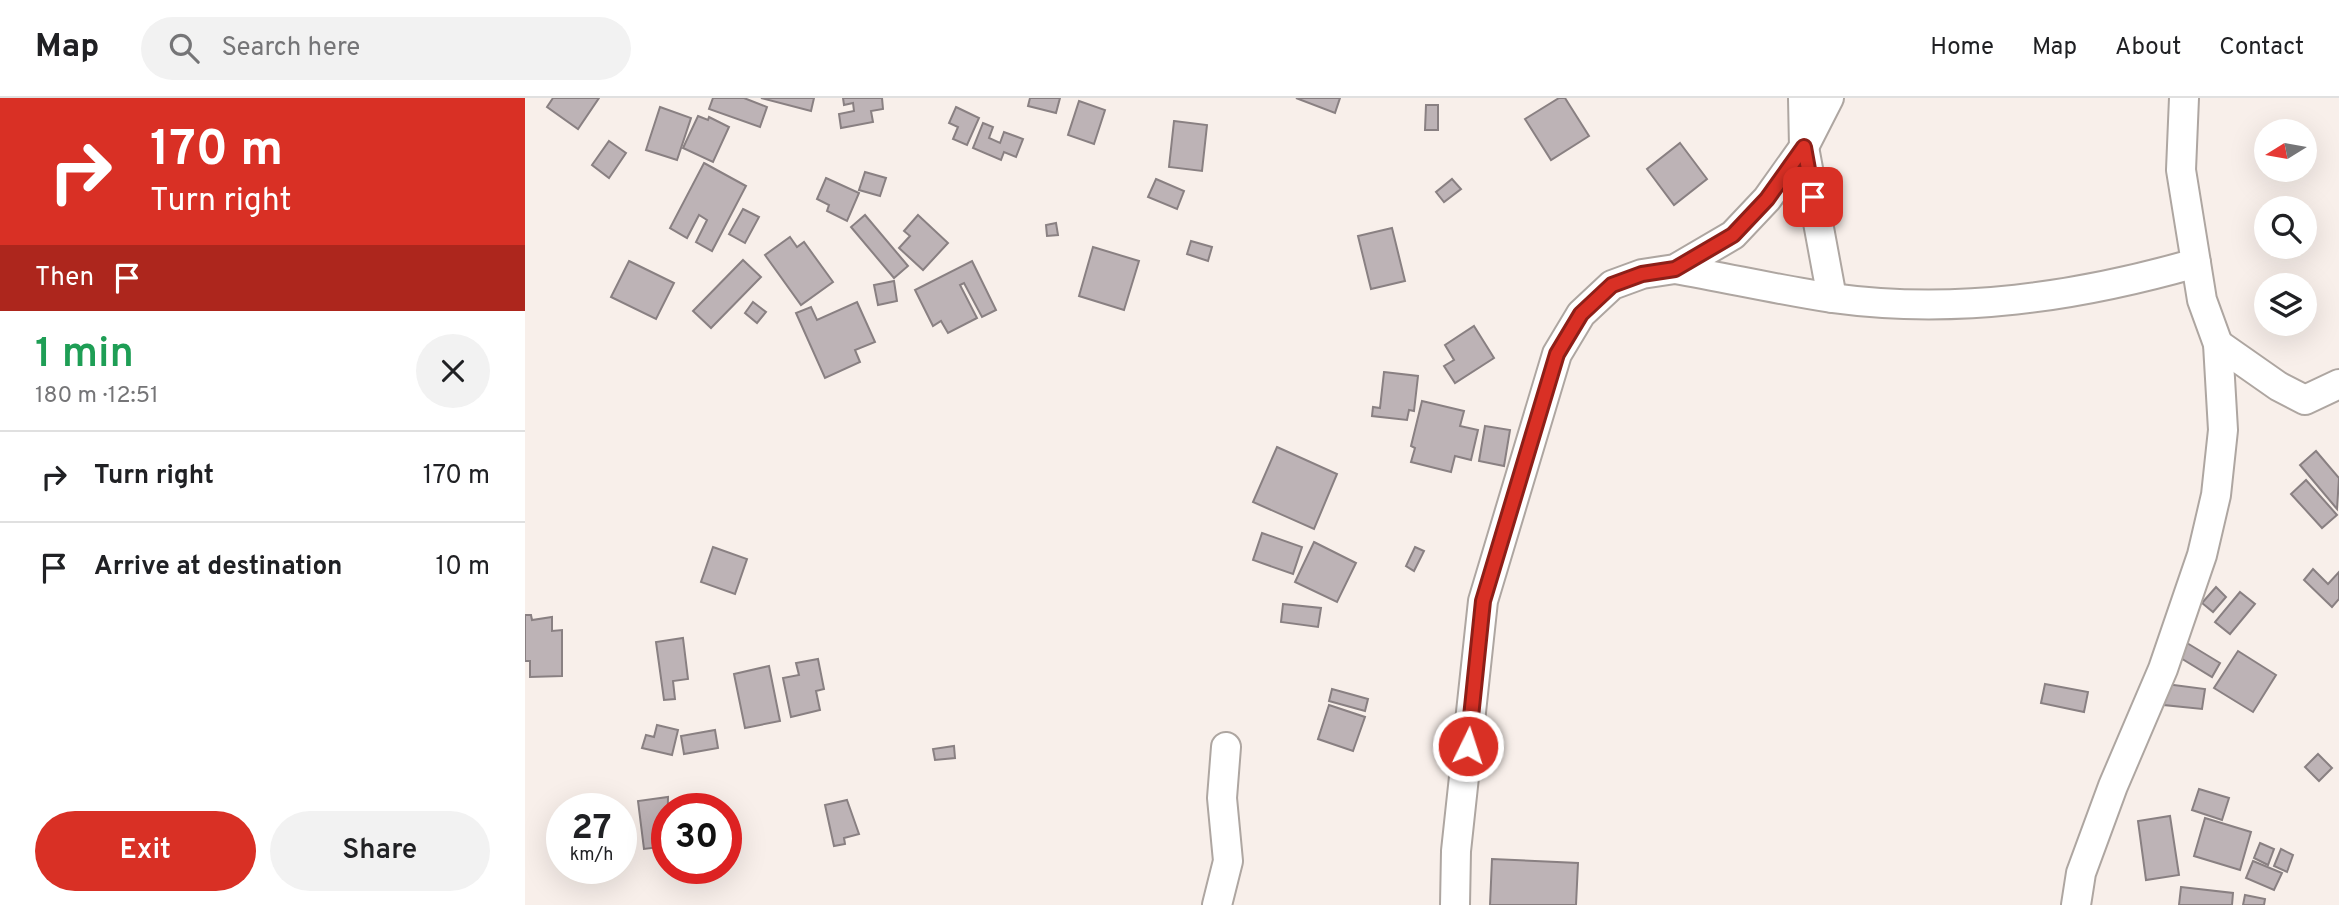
<!DOCTYPE html>
<meta charset="utf-8">
<style>
:root{--surface:#fff;--page:#f2f2f2;--text:#202124;--muted:#757577;--line:#e0e0e0;--accent:#d93025}
body{margin:0;font-family:Overpass,sans-serif;background:var(--page);color:var(--text);height:100vh;display:flex;flex-direction:column;font-size:26px;white-space:nowrap}
*{box-sizing:border-box;margin:0}
p{font-size:23px;color:var(--muted)}
.icon{flex:none;width:38px;height:38px;fill:none;stroke:currentColor;stroke-width:2;stroke-linecap:round;stroke-linejoin:round}
.map{position:relative;flex:1;overflow:hidden}
.sheet{display:flex;flex-direction:column;background:var(--surface);width:525px}
.sheet>*{flex:none}
.guide{background:#d93025;color:#fff;overflow:hidden}
.needle{width:46px;rotate:259deg}
.fabs{position:absolute;left:1729px;top:21px;display:grid;gap:14px}
.fabs a{display:grid;place-items:center;width:63px;height:63px;border-radius:50%;background:var(--surface);box-shadow:0 7px 28px #0002;font-size:35px}
.speed{position:absolute;left:21px;top:695px;display:flex;gap:14px;font-size:35px;font-weight:700;text-align:center}
.speed>*{display:grid;place-content:center;width:91px;height:91px;border-radius:50%;background:var(--surface);box-shadow:0 7px 28px #0002;line-height:1}
.speed small{font-size:18px;font-weight:400}
.speed .limit{border:10px solid #d22;background:#fff;color:#111}
.pin{position:absolute;display:grid;place-items:center;width:60px;height:60px;color:#fff;margin:-30px;border-radius:14px;box-shadow:0 4px 10px #0006}
.me{position:absolute;width:77px;margin:-38px;rotate:4deg;stroke-linejoin:round;filter:drop-shadow(0 0 5px #0008)}
.turn{display:flex;align-items:center;gap:24px;height:147px;padding:0 35px;font-size:32px}
.turn .icon{width:91px;height:91px;stroke-width:2.5}
.turn b{display:block;font-size:49px;line-height:60px}
.then{display:flex;align-items:center;height:66px;padding:0 35px;background:#0003;gap:14px;font-size:26px}
.round{display:grid;place-items:center;flex:none;width:74px;height:74px;border-radius:37px;background:var(--page)}
.headline{display:flex;align-items:center;justify-content:space-between;height:119px;padding:0 35px}
h1{font-size:42px;font-weight:600;line-height:52px;color:#1e9e55}
.primary-button{display:flex;gap:14px;margin-top:auto;padding:14px 35px}
.primary-button a{flex:1;height:80px;border-radius:42px;background:var(--accent);color:#fff;font-size:28px;font-weight:600;line-height:80px;text-align:center}
.primary-button a+a{background:var(--page);color:var(--text)}
ul{padding:0;list-style:none}
li{display:flex;align-items:center;gap:21px;height:91px;padding:0 35px;border-top:2px solid var(--line)}
li div{flex:1}
li b{display:block;font-size:26px}
li em{font-style:normal}
header{display:flex;align-items:center;gap:42px;box-sizing:border-box;height:98px;padding:0 35px;background:var(--surface);border-bottom:2px solid var(--line)}
header strong{font-size:33px}
nav{display:flex;gap:38px;margin-inline-start:auto;font-size:24px}
.search{width:490px;height:63px;background:var(--page);display:flex;align-items:center;gap:18px;box-sizing:border-box;padding:0 24px;border-radius:38px;color:var(--muted);font-size:26px}
main{display:flex;flex:1;min-height:0}
.map>svg:first-child{display:block}
.building{fill:#bdb3b6;stroke:#898082;stroke-width:2}
.lines{fill:none;stroke-linecap:round;stroke-linejoin:round}
.street-casing{stroke:#aea6a1;stroke-width:32}
.street{stroke:#fff;stroke-width:28}
.route-casing{stroke:#8d1f18;stroke-width:18}
.route{stroke:#d93025;stroke-width:12}
</style>
<header>
<strong>Map</strong>
<div class="search"><svg class="icon" aria-label="search" viewBox="0 0 24 24"><circle cx="10" cy="10" r="6"/><path d="M15 15l6 6"/></svg>Search here</div>
<nav><a>Home</a><a>Map</a><a>About</a><a>Contact</a></nav>
</header>
<main>
<section class="sheet">
<div class="guide">
<div class="turn"><svg class="icon" aria-label="right" viewBox="0 0 24 24"><path d="M7 20v-9h11M14 6l5 5-5 5"/></svg><div><b>170 m</b>Turn right</div></div>
<div class="then">Then<svg class="icon" aria-label="arrive" viewBox="0 0 24 24"><path d="M6 21V4h12l-3 4 3 4H6"/></svg></div>
</div>
<div class="headline"><div><h1>1 min</h1><p>180 m · 12:51</p></div><a class="round"><svg class="icon" aria-label="close" viewBox="0 0 24 24"><path d="M6 6l12 12M18 6L6 18"/></svg></a></div>
<ul>
<li><svg class="icon" aria-label="right" viewBox="0 0 24 24"><path d="M7 20v-9h11M14 6l5 5-5 5"/></svg><div><b>Turn right</b></div><em>170 m</em></li>
<li><svg class="icon" aria-label="arrive" viewBox="0 0 24 24"><path d="M6 21V4h12l-3 4 3 4H6"/></svg><div><b>Arrive at destination</b></div><em>10 m</em></li>
</ul>
<div class="primary-button"><a>Exit</a><a>Share</a></div>
</section>
<div class="map">
<svg width="1814" height="807" viewBox="0 0 1814 807">
<rect width="100%" height="100%" fill="#f8efea"/>
<g class="building">
<polygon points="28,0 74,0 53,31 22,9"/>
<polygon points="188,0 219,0 242,9 235,29 184,11"/>
<polygon points="236,0 289,0 286,13"/>
<polygon points="318,0 357,0 358,11 346,13 348,24 316,30 314,16 329,13 328,5 319,7"/>
<polygon points="505,0 535,0 531,15 503,8"/>
<polygon points="771,0 815,0 810,15"/>
<polygon points="1034,0 1040,0 1064,38 1026,62 1000,21"/>
<polygon points="554,3 580,12 569,46 543,37"/>
<polygon points="901,7 913,7 913,32 900,32"/>
<polygon points="135,9 166,20 152,62 121,52"/>
<polygon points="431,9 454,20 442,47 428,41 433,29 424,25"/>
<polygon points="173,18 183,22 184,19 204,29 188,64 158,50"/>
<polygon points="649,23 682,27 677,73 644,69"/>
<polygon points="458,25 468,29 464,40 475,45 479,34 498,41 491,59 479,54 476,62 448,50"/>
<polygon points="84,43 101,55 84,80 67,67"/>
<polygon points="1155,45 1182,81 1149,107 1122,71"/>
<polygon points="179,65 221,88 187,153 171,144 182,122 174,117 162,140 145,130"/>
<polygon points="340,74 361,80 355,98 334,92"/>
<polygon points="301,80 334,95 322,123 302,113 304,107 292,101"/>
<polygon points="631,81 659,93 652,111 623,99"/>
<polygon points="927,81 936,91 919,104 911,94"/>
<polygon points="218,111 234,119 220,145 204,136"/>
<polygon points="340,117 383,168 369,180 326,129"/>
<polygon points="393,117 423,145 398,172 374,150 385,138 379,133"/>
<polygon points="531,125 533,137 522,138 521,127"/>
<polygon points="867,130 880,183 846,191 833,138"/>
<polygon points="265,139 272,149 279,144 308,184 276,207 240,157"/>
<polygon points="666,143 687,149 683,163 662,156"/>
<polygon points="568,149 614,163 599,212 554,198"/>
<polygon points="218,162 236,179 186,230 168,213"/>
<polygon points="104,163 149,185 131,221 86,199"/>
<polygon points="447,163 471,212 457,219 439,185 435,187 452,220 423,235 416,223 408,228 390,192"/>
<polygon points="369,183 372,203 353,207 349,187"/>
<polygon points="228,204 241,214 232,225 220,215"/>
<polygon points="332,204 350,244 330,252 335,264 300,280 271,215 286,209 292,222"/>
<polygon points="949,228 969,260 930,285 919,268 929,262 920,247"/>
<polygon points="859,274 893,278 889,313 884,312 882,322 847,318 848,309 855,310"/>
<polygon points="897,303 939,313 935,328 953,332 946,362 930,358 926,374 886,364 890,350 886,348"/>
<polygon points="960,328 985,332 979,368 954,363"/>
<polygon points="752,349 812,376 789,431 728,404"/>
<polygon points="1791,353 1814,380 1812,411 1775,367"/>
<polygon points="1781,382 1812,417 1797,430 1766,396"/>
<polygon points="737,435 777,449 768,476 728,462"/>
<polygon points="789,444 831,465 812,504 770,484"/>
<polygon points="188,449 222,461 210,496 176,484"/>
<polygon points="890,449 899,453 889,473 881,468"/>
<polygon points="1788,471 1803,486 1814,474 1814,501 1807,509 1779,482"/>
<polygon points="1691,489 1701,499 1688,514 1677,505"/>
<polygon points="1715,494 1730,506 1705,536 1690,524"/>
<polygon points="758,506 796,510 793,529 756,524"/>
<polygon points="0,517 6,517 7,522 27,519 27,533 37,532 37,578 5,579 5,563 0,563"/>
<polygon points="158,540 163,581 148,583 150,601 139,602 131,544"/>
<polygon points="1662,545 1695,565 1687,579 1654,559"/>
<polygon points="1713,553 1751,577 1728,614 1689,590"/>
<polygon points="293,561 299,591 291,593 295,612 266,619 258,580 274,577 271,565"/>
<polygon points="244,568 255,623 220,630 209,576"/>
<polygon points="1520,586 1563,594 1559,614 1516,605"/>
<polygon points="1641,586 1680,591 1677,611 1639,607"/>
<polygon points="807,591 843,601 840,613 804,603"/>
<polygon points="804,607 840,619 828,653 793,641"/>
<polygon points="132,627 153,632 147,657 117,650 121,637 129,639"/>
<polygon points="190,632 193,650 159,656 156,638"/>
<polygon points="429,648 430,660 410,662 408,651"/>
<polygon points="1793,656 1807,670 1794,683 1780,669"/>
<polygon points="1674,691 1704,700 1697,722 1667,712"/>
<polygon points="143,699 142,748 119,751 113,703"/>
<polygon points="322,702 334,736 319,740 320,746 309,748 300,707"/>
<polygon points="1645,718 1654,777 1621,782 1613,723"/>
<polygon points="1680,720 1726,734 1715,772 1669,758"/>
<polygon points="1735,745 1749,751 1743,767 1729,760"/>
<polygon points="1756,751 1768,757 1762,774 1749,768"/>
<polygon points="967,761 1053,765 1051,807 965,807"/>
<polygon points="1728,763 1757,775 1749,792 1721,780"/>
<polygon points="1656,789 1708,795 1707,807 1654,807"/>
<polygon points="1720,797 1740,801 1739,807 1718,807"/>
</g>
<g class="lines">
<defs>
<g id="street">
<polyline points="1278,0 1279,49 1307,200"/>
<path d="M1150,171C1202,180 1255,192 1307,200C1431,217 1552,199 1671,165"/>
<polyline points="1693,246 1753,288 1780,302 1814,286"/>
<polyline points="692,807 703,763 697,700 701,649"/>
<polyline points="930,807 931,753 958,503 1032,256 1056,216 1087,187 1117,176 1150,171 1208,137 1242,101 1279,49 1304,0"/>
<polyline points="1551,807 1556,775 1588,688 1638,571 1677,457 1691,397 1698,332 1693,246 1677,202 1656,72 1659,0"/>
</g>
</defs>
<use href="#street" class="street-casing"/>
<use href="#street" class="street"/>
</g>
<g class="lines">
<defs>
<polyline id="route" points="943,648 958,503 1032,256 1056,216 1087,187 1117,176 1150,171 1208,137 1242,101 1279,49 1288,99"/>
</defs>
<use href="#route" class="route-casing"/>
<use href="#route" class="route"/>
</g>
</svg>
<div class="fabs">
<a><svg class="needle" viewBox="-14 -14 28 28"><path d="M0-13l5 13h-10z" fill="#e53935"/><path d="M0 13l5-13h-10z" fill="#757577"/></svg></a>
<a><svg class="icon" aria-label="search" viewBox="0 0 24 24"><circle cx="10" cy="10" r="6"/><path d="M15 15l6 6"/></svg></a>
<a><svg class="icon" aria-label="layers" viewBox="0 0 24 24"><path d="M12 4l9 5-9 5-9-5zM3 14l9 5 9-5"/></svg></a>
</div>
<div class="speed"><div>27<small>km/h</small></div><div class="limit">30</div></div>
<div class="pin" style="left:1288px;top:99px;background:#d93025"><svg class="icon" aria-label="arrive" viewBox="0 0 24 24"><path d="M6 21V4h12l-3 4 3 4H6"/></svg></div>
<svg class="me" style="left:943px;top:648px" viewBox="-20 -20 40 40"><circle r="17" fill="#d93025" stroke="#fff" stroke-width="3"/><path d="M0-11L8 9 0 5-8 9z" fill="#fff"/></svg>
</div>
</main>
